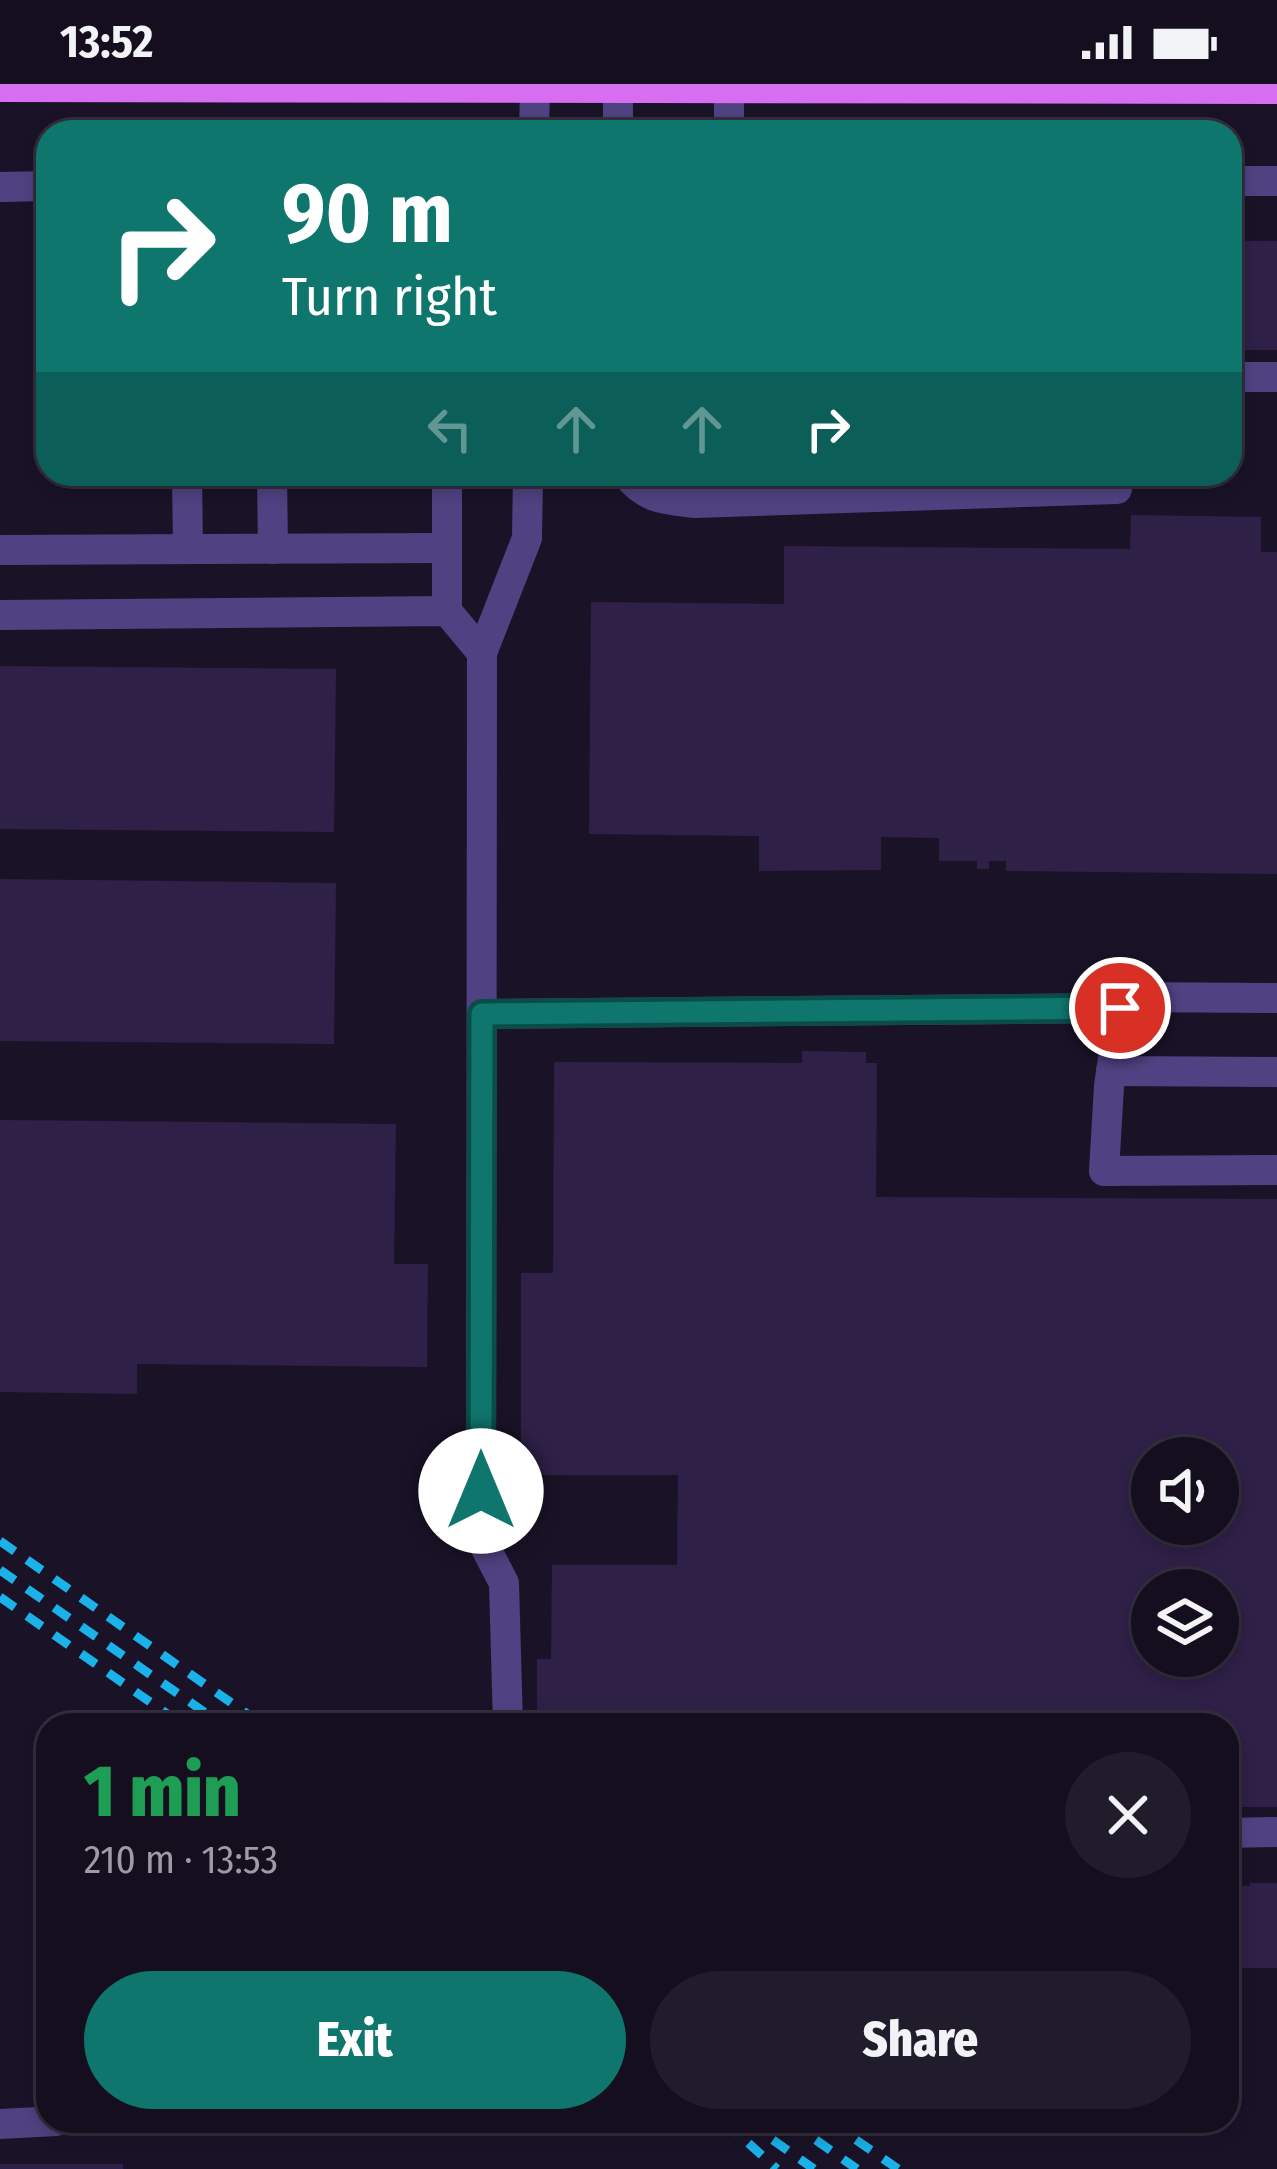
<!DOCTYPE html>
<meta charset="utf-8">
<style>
:root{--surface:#140e1e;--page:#211c2b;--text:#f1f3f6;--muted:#9d9ca4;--line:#332e3c;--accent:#0f766e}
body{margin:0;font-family:"Fira Sans Condensed",sans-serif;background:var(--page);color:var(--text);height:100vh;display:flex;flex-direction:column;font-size:45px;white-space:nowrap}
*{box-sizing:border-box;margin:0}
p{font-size:39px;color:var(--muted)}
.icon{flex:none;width:66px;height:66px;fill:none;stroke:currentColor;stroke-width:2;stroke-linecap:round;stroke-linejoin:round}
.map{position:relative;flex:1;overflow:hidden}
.sheet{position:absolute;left:36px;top:1629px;width:1203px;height:420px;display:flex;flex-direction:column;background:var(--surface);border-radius:36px;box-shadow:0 6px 18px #0003,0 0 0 3px var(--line)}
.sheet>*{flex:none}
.top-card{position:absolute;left:36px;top:36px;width:1206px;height:366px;border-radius:36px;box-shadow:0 6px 18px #0003,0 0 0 3px var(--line);background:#0f766e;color:#fff;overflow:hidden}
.fabs{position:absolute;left:1131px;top:1353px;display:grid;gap:24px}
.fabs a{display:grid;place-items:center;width:108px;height:108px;border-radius:50%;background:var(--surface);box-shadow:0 6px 18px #0003,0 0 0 3px var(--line);font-size:60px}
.pin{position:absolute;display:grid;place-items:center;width:102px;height:102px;color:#fff;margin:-51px;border:6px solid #fff;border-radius:50%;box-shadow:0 3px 12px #0007}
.me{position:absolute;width:132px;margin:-66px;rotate:0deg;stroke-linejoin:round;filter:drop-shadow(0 0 9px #0008)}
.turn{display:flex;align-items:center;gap:42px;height:252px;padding:0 48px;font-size:54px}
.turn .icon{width:156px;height:156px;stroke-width:2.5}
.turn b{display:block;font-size:84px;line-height:102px}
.lanes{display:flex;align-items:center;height:114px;padding:0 48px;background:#0003;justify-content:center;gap:60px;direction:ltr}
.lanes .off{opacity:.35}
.round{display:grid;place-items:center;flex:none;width:126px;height:126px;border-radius:63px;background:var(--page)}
.overview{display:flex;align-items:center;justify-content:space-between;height:204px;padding:0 48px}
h1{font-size:72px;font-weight:800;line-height:90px;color:#1e9e55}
.action{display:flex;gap:24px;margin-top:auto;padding:24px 48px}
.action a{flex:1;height:138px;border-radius:72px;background:var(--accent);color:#fff;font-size:48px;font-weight:800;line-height:138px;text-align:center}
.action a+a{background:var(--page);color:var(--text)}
.status{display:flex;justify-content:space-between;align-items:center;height:84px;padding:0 60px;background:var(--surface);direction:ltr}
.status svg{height:33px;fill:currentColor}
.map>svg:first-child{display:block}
.building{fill:#2f2047;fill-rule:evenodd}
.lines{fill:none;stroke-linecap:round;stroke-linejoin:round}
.minor{stroke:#4f4282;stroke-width:30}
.major{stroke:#d76ef1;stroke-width:30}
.rail{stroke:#1bb2ea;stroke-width:9;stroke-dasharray:18 15;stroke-linecap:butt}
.route-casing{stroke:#0a4d48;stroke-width:30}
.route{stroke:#0f766e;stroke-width:21}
</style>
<div class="status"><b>13:52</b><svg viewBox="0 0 49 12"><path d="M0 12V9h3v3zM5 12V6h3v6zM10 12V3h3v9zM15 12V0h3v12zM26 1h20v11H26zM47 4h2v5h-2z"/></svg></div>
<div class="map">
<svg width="1277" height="2085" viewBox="0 0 1277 2085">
<rect width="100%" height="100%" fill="#1a1328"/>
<g class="building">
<rect x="1230" y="157" width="47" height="109"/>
<polygon points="1131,431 1261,433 1261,468 1277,468 1277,790 1006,787 1006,777 989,777 989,785 977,785 977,777 939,777 939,754 881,753 881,786 759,787 759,752 589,750 591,518 784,520 784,462 1130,465"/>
<polygon points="0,582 336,585 334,748 0,745"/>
<polygon points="0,795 336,799 334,960 0,957"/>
<path d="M802,967L866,968V979H877L876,1113L1277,1115V1723H1227V1641L537,1640V1575H551L552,1481H677L678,1391H521V1189H553L554,978L802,979ZM1152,1374H1218V1440H1152ZM1152,1506H1218V1572H1152Z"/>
<polygon points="0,1036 396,1040 394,1180 428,1180 427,1283 137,1280 137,1310 0,1308"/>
<polygon points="1250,1799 1277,1799 1277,1884 1227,1884 1227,1802 1250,1802"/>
<rect x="0" y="2080" width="123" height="5"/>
</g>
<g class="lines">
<g class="minor">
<polyline points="618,5 618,48"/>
<polyline points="729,5 729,48"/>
<polyline points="534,48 535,5"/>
<polyline points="1230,97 1277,97"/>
<polyline points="0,103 48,102"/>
<polyline points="1230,293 1277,293"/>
<polyline points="187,390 188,465"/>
<polyline points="272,390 273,465"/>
<polyline points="447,390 447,527"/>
<path d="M626,390C647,416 664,415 695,419L1117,405"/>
<polyline points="0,466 447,464"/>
<polyline points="0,531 447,527 482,569 481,1455 504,1499 508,1641"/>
<polyline points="482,569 527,454 528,390"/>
<polyline points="1277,914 1122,913 1109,1002 1104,1087 1277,1086"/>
<polyline points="482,930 1120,924"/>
<polyline points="1111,987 1277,988"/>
<polyline points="1227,1749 1277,1748"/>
<polyline points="0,2040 56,2037"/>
</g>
<polyline class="major" points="0,3 1277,5"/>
<g class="rail">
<polyline points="0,1457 263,1641"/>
<polyline points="0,1486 223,1641"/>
<polyline points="0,1513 183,1641"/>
<polyline points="724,2037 777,2085"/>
<polyline points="746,2037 814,2085"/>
<polyline points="789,2037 857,2085"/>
<polyline points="829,2037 898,2085"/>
</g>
</g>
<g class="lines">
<defs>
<polyline id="route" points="481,1407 482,930 1120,924"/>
</defs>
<use href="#route" class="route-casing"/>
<use href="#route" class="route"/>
</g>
</svg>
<div class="fabs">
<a><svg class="icon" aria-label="sound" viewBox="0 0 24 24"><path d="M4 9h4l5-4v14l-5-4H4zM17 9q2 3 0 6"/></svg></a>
<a><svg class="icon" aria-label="layers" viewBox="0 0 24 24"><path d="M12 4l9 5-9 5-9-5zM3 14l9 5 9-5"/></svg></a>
</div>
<div class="pin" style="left:1120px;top:924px;background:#d93025"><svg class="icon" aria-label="arrive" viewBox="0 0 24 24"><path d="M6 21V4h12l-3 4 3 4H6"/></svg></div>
<svg class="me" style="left:481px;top:1407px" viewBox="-20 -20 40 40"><circle r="19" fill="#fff"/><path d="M0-13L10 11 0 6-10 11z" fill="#0f766e"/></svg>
<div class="top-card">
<div class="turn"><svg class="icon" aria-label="right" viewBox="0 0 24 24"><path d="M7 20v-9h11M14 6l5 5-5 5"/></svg><div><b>90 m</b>Turn right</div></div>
<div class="lanes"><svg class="icon off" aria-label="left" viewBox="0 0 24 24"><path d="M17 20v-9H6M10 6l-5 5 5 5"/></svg><svg class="icon off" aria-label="ahead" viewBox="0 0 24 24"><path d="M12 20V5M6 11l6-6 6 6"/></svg><svg class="icon off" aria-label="ahead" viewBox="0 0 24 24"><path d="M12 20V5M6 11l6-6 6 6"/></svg><svg class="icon" aria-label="right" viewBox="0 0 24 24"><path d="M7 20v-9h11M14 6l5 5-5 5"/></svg></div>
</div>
<section class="sheet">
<div class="overview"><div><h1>1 min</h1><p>210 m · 13:53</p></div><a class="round"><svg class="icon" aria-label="close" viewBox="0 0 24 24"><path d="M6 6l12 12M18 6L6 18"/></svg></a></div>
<div class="action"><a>Exit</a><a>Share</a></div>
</section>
</div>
